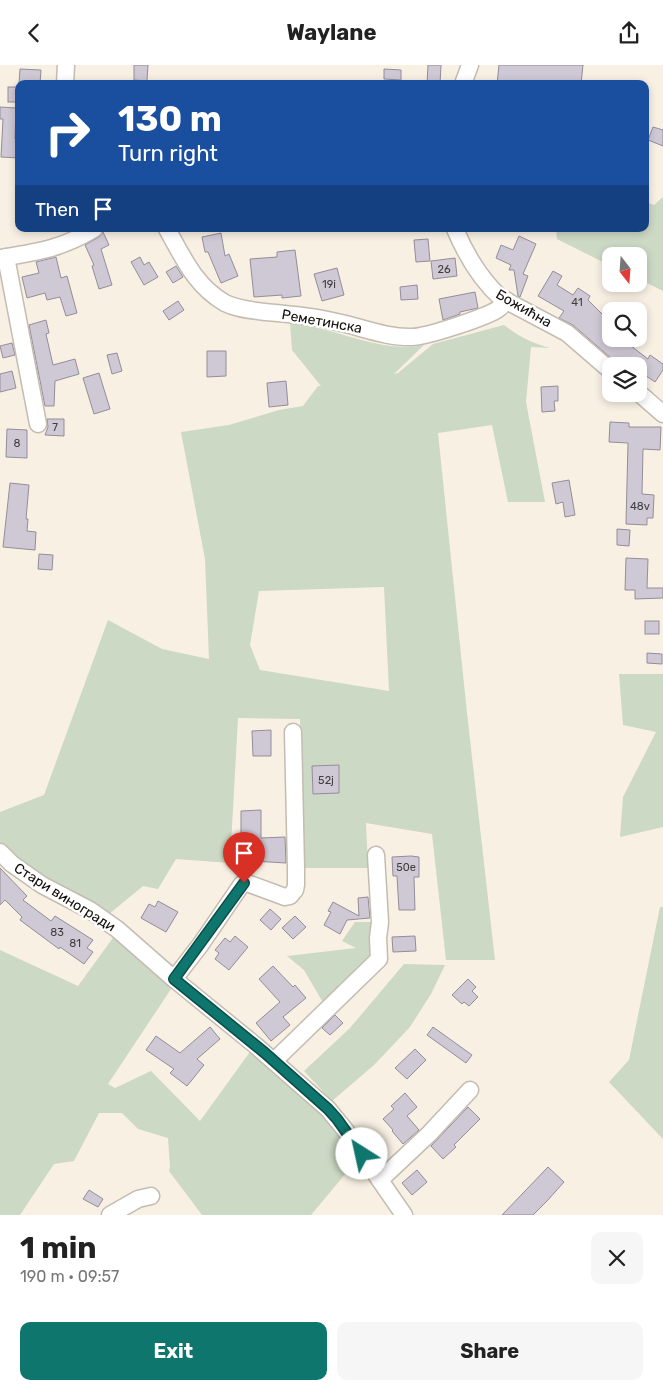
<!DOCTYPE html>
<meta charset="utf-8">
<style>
:root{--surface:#fff;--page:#f6f6f6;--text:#222;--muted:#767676;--accent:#0f766e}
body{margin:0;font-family:Rubik,sans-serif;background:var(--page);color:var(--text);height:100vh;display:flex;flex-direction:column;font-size:19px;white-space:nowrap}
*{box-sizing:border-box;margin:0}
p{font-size:16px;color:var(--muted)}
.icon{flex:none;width:28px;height:28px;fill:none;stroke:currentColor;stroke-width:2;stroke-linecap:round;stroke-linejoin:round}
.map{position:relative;height:1150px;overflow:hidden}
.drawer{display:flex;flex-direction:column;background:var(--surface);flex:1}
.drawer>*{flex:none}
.hud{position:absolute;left:15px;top:15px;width:634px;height:152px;border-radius:10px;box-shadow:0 2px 8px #0003;background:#1a4fa0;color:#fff;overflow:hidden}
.needle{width:32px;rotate:163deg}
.controls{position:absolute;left:602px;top:182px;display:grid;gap:10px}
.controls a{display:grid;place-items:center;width:45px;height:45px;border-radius:10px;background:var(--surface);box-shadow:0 2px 8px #0003;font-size:25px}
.pin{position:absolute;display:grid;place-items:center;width:42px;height:42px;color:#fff;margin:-51px -21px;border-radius:50% 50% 50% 0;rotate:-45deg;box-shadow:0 0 5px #0007}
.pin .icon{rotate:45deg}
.me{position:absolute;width:55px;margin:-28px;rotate:325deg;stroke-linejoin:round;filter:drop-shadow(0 0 4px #0008)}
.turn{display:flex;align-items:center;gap:18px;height:105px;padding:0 20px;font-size:22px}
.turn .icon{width:65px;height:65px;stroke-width:2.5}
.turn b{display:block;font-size:35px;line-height:42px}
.then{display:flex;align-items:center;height:48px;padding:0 20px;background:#0003;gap:10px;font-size:19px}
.round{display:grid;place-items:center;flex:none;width:52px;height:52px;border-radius:10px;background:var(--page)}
.head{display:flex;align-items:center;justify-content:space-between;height:85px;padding:0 20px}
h1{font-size:30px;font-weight:700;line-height:38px}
.cta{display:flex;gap:10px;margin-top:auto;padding:10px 20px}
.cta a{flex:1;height:58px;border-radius:10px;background:var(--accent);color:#fff;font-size:20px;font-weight:700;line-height:58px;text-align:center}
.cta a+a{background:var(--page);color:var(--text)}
header{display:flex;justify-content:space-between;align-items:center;height:65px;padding:0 20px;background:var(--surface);font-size:22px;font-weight:700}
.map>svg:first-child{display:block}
.green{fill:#ccd9c4;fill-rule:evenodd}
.building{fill:#cfc8d5;stroke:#948d9a}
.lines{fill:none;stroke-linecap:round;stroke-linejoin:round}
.minor-casing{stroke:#c4bcb0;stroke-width:19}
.minor{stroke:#fff;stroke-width:16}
.route-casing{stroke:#0a4d48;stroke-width:12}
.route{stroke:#0f766e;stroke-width:9}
.labels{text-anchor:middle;stroke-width:5;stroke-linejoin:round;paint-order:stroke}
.number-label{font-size:11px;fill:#413d3e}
.street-label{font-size:14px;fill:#120f0b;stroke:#fff}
</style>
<header><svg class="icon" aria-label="back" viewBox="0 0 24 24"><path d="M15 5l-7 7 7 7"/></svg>Waylane<svg class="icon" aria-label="share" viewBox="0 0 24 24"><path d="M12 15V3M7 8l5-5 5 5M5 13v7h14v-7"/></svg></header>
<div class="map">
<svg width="663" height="1150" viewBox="0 0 663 1150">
<rect width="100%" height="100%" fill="#f8f0e3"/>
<g class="green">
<polygon points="663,132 663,226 639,214 639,191 611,191 611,201 557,174 556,164 645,164 645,137 654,140"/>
<path d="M290,258C335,262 380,289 424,280L394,309L398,308L433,279L504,260C519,272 532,278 550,283L531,282L526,337L545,437H508L492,360L438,368L467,648L495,895H446L432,769L366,758L368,803H302L300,654L238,653L230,798L176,794L158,824L143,821L103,854L0,781V747L44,730L108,555L162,584L209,594L205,494L181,367L229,360L279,345L303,341L318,321H321L292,285ZM384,522L389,626L260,605L250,580L259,526Z"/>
<polygon points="619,609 663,609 663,762 620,772 623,732 656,667 623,660"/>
<polygon points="660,842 663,842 663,1074 609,1017 629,995"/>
<polygon points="355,857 380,857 380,890 325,941 304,905 287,891 356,883 342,876"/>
<polygon points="115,870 175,918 108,1019 115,1023 151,1006 200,1056 255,980 362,1089 311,1150 202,1150 169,1106 170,1102 168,1073 138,1064 122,1048 99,1048 74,1096 54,1099 20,1150 0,1150 0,885 78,921"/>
<polygon points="404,899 445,900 431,929 410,962 374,1000 332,1036 304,1006 350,963"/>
</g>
<g class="building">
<polygon points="134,0 148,0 147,16 134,15"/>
<polygon points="428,0 441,0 440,19 427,19"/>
<polygon points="499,0 583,0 581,19 540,16 540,19 497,19"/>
<polygon points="20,4 41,5 40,19 19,19"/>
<polygon points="384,4 401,5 401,15 384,14"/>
<rect x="8" y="22" width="11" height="15"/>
<polygon points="0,42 16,43 15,74 19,75 19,93 1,92 3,54 0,54"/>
<polygon points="653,62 663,65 663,81 648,75"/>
<polygon points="103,167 109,180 101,184 112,220 99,224 92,201 94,200 85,180 99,172"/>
<polygon points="221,168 225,191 229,189 238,211 221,218 208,187 205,187 202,172"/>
<polygon points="519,171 536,179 523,209 528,211 520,232 518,231 514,205 509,205 511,200 496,193 501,180 513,185"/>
<polygon points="428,174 430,196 416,197 414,175"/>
<polygon points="295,185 301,231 282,233 282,230 254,232 250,194 277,192 277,187"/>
<polygon points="56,192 61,213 67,211 77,248 66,251 60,232 47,235 45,228 27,233 22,212 39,208 36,197"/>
<polygon points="140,192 144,200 149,197 158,212 144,220 131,197"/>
<polygon points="455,193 457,211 433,214 431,196"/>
<polygon points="176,201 183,212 173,218 166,207"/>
<polygon points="337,203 344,230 322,236 314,209"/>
<polygon points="553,206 562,211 557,220 573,230 578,223 590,231 588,235 611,258 611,274 622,274 648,294 650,290 663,299 663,305 655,317 639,306 639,301 626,301 614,292 612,294 573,260 559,253 564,246 538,231"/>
<polygon points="417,220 418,234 401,235 400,222"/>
<polygon points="475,227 478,243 460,247 460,249 443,255 439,234"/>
<polygon points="178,236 184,245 169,255 163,246"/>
<polygon points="46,255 49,268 46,269 53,300 75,294 79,309 55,316 54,341 45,341 29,260"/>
<polygon points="12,278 15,290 3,293 0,281"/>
<polygon points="207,286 226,286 226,311 207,312"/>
<polygon points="117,288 122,306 112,309 107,290"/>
<polygon points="12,306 16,323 0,327 0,309"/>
<polygon points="99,308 110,344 94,349 83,313"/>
<polygon points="286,316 288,340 269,342 267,318"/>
<polygon points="558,321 558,336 554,336 555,346 542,347 541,322"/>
<polygon points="47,354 64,354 64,371 45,370 48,362"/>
<polygon points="610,357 629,358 629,362 661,362 660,385 643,384 642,429 654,430 653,453 647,453 647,460 626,459 628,378 609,377"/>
<polygon points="7,364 27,365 27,393 6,392"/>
<polygon points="569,415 575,450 565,452 563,437 556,439 552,418"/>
<polygon points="10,418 29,420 26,454 28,454 27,466 36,467 35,485 3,482"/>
<polygon points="617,464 630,465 629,481 617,480"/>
<polygon points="39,489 53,490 52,505 38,504"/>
<polygon points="626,493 648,494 647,523 663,523 663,533 635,534 635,525 625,525"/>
<rect x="645" y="556" width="14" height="13"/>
<polygon points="647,588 662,589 662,599 647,598"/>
<polygon points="271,665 271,691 253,691 252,666"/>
<polygon points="339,700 339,728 313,729 312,701"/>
<polygon points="261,745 261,773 285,772 286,798 236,795 236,776 241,776 241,746"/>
<polygon points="411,791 419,792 419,812 414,812 415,845 399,845 397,811 393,811 392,792"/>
<polygon points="0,803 27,831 23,835 51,856 55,851 93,875 87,883 93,887 84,899 60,882 59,884 20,855 22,852 5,835 0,840"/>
<polygon points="368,832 370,853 347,855 340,869 324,860 331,847 328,846 333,837 359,851 358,833"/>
<polygon points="158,836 178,847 166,867 141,853 149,839 155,842"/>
<polygon points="270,844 281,854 271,865 260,855"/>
<polygon points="295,851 306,862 293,874 282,863"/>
<polygon points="235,871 248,882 229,905 215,894 219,888 215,885 225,873 230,877"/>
<polygon points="415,871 416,886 393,887 392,872"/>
<polygon points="273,901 293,922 295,920 306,933 283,952 290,960 271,976 256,958 280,937 259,914"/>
<polygon points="468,914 476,922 472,926 478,932 469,941 464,937 462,939 452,930"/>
<polygon points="335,950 343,958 330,970 322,963"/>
<polygon points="210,962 220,974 197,994 204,1000 187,1021 170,1008 174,1004 146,985 156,971 180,988"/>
<polygon points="433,962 472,990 466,998 427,970"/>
<polygon points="415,984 426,995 407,1014 395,1003"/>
<polygon points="405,1028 417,1042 407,1051 419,1065 403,1079 392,1066 393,1065 383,1054 394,1044 391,1041"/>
<polygon points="468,1042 480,1054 454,1080 456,1082 443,1094 431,1081"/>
<polygon points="548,1102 564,1117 547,1136 533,1150 502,1150"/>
<polygon points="417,1105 427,1117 412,1130 402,1118"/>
<polygon points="89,1125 103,1134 98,1142 83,1134"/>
</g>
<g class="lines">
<defs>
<g id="minor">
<polyline points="65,19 66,0"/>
<polyline points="463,19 470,0"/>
<path d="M167,164C183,192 195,221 225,238C237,244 251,245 265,247C289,249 314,251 337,257C361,262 387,273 412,272C426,272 487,252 498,244C501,242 504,239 506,235"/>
<path d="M455,164C466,190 480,214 501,233L567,268L611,306"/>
<polyline points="6,192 38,359"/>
<path d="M0,193C37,187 61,184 94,164"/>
<polyline points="639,328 663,349"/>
<polyline points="0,787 12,799 42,820 90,845 117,864 174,914 255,980 328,1044 346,1066 404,1150"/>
<polyline points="174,914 201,879 242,819 247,818 285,832 290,831 295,825 296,820 296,803 293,667"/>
<polyline points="274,996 379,894 378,873 380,857 376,790"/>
<polyline points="380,1115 429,1069 470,1025"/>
<polyline points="110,1150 138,1134 151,1131"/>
</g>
</defs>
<use href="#minor" class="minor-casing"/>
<use href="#minor" class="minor"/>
</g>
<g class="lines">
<defs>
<polyline id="route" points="244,818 174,914 265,988 328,1044 337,1054 362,1089"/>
</defs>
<use href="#route" class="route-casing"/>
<use href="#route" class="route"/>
</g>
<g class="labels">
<g class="number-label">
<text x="444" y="208">26</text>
<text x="329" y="223">19i</text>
<text x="577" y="241">41</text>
<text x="55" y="366">7</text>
<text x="17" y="382">8</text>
<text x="640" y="445">48v</text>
<text x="326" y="719">52j</text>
<text x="406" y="806">50e</text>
<text x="57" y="871">83</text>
<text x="75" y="882">81</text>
</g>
<g class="street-label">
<text transform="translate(524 243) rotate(30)" y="5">Божићна</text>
<text transform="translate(322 256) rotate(10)" y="5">Реметинска</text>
<text transform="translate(65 832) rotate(32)" y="5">Стари виногради</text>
</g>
</g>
</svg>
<div class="controls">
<a><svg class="needle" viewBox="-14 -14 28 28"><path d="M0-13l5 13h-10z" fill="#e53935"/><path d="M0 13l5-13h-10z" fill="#767676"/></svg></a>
<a><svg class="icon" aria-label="search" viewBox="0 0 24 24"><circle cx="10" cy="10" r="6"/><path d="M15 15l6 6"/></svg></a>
<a><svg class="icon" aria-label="layers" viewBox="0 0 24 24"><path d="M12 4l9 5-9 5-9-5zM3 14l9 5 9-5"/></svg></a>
</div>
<div class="pin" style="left:244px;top:818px;background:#d93025"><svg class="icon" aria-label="arrive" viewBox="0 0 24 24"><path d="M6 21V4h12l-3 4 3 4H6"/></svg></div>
<svg class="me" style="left:362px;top:1089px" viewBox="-20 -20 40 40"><circle r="19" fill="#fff"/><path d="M0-13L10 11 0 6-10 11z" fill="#0f766e"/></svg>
<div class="hud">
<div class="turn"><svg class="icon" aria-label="right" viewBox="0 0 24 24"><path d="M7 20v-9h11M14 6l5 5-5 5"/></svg><div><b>130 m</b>Turn right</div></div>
<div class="then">Then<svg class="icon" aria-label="arrive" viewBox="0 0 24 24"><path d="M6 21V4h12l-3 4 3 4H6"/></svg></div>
</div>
</div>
<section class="drawer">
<div class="head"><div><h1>1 min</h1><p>190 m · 09:57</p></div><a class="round"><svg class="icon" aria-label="close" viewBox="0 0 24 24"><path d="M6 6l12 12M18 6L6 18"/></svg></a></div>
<div class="cta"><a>Exit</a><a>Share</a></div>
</section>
